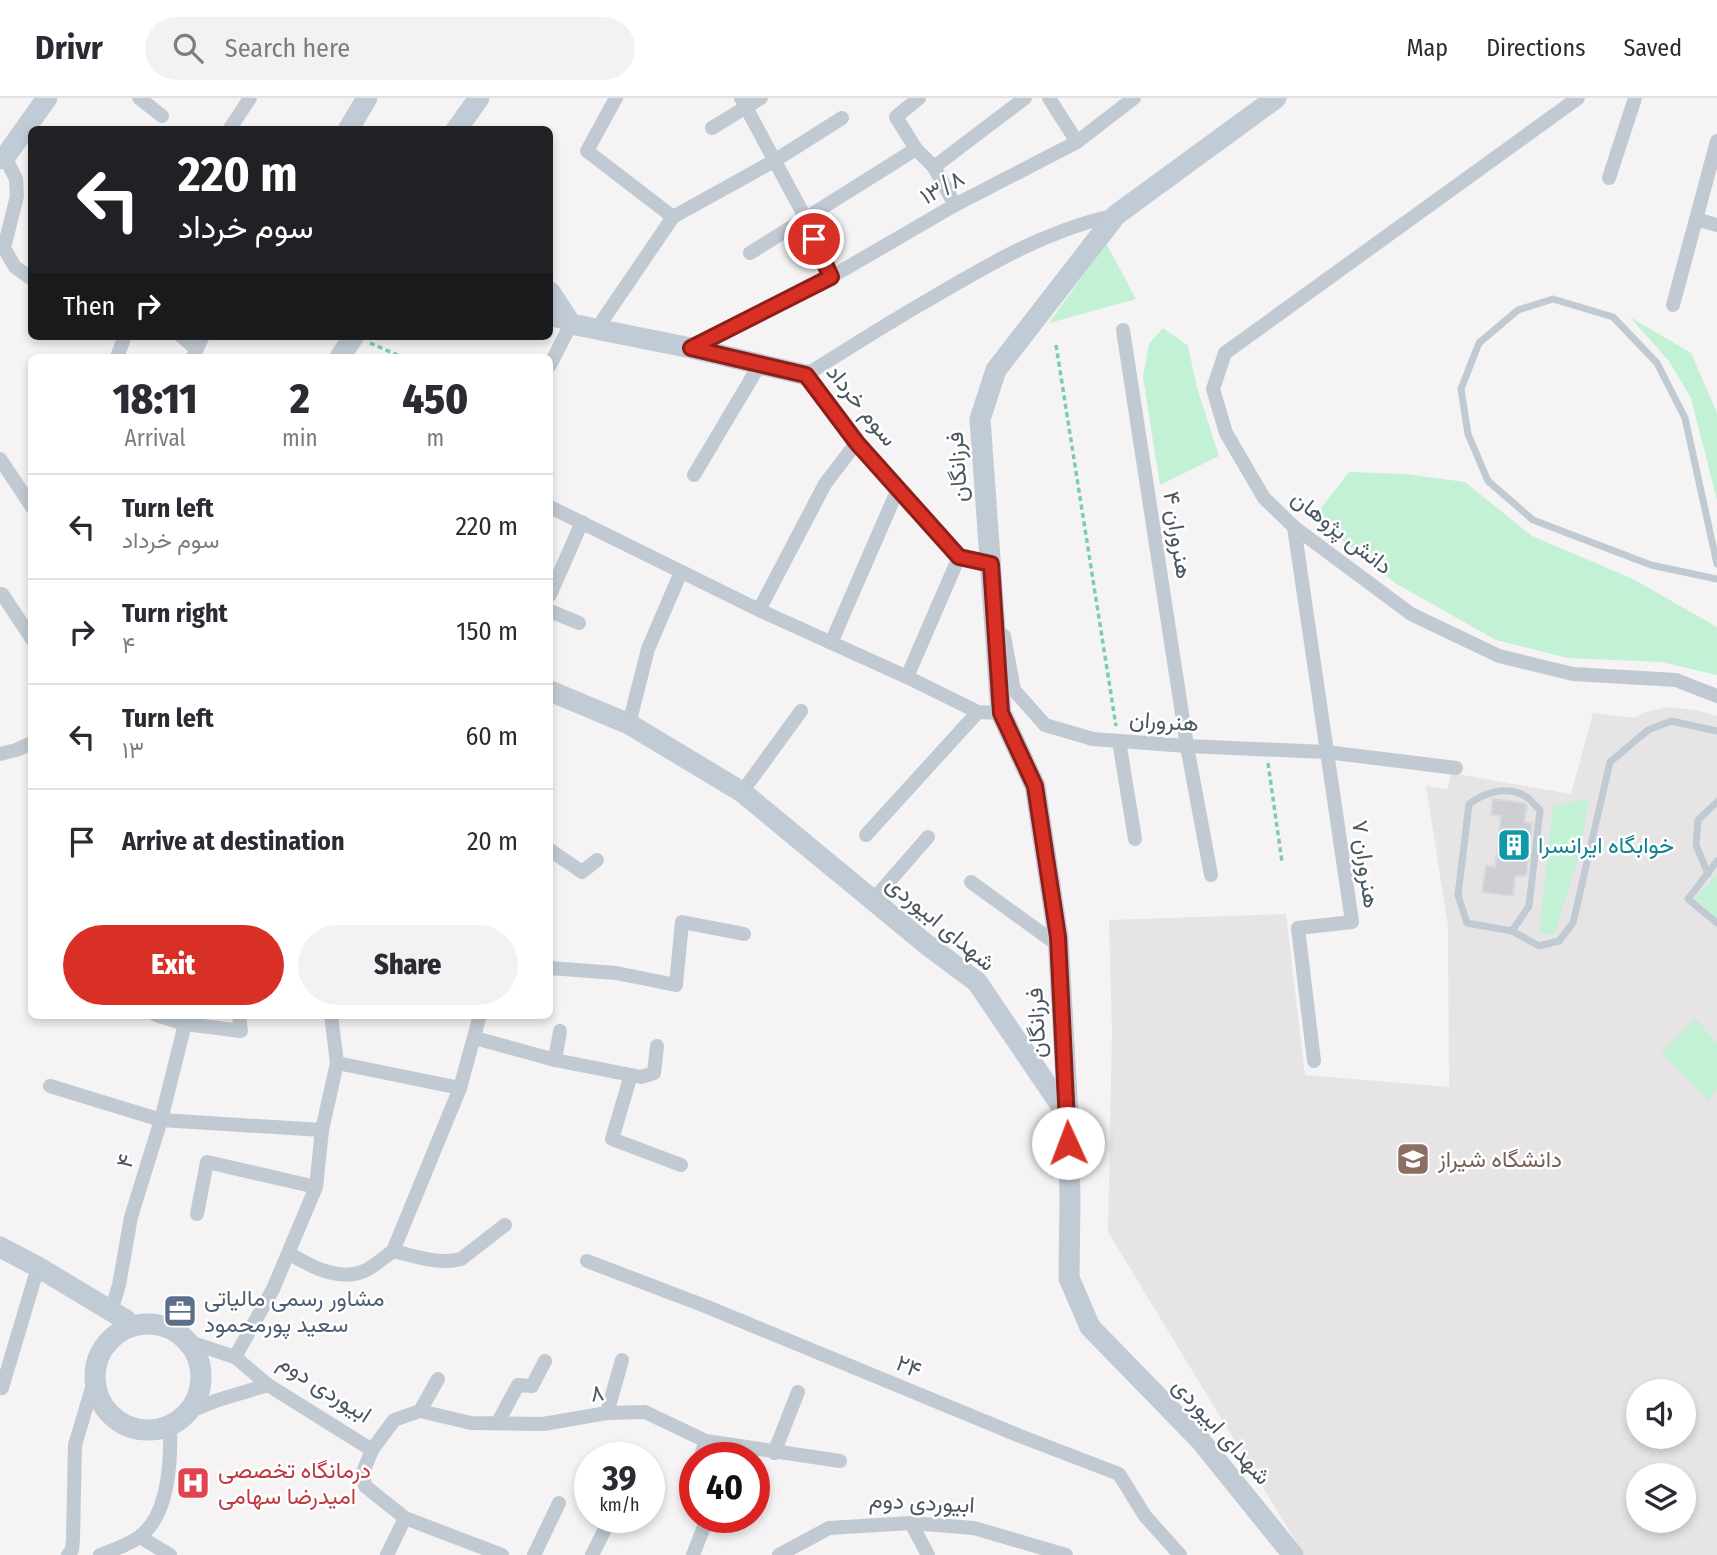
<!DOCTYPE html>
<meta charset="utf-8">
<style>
:root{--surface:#fff;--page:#f2f2f3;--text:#2b2b33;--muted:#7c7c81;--line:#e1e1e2;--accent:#d93025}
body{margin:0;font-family:"Fira Sans Condensed",Vazirmatn,sans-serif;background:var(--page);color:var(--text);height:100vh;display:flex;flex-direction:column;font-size:26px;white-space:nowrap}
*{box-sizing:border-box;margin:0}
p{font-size:23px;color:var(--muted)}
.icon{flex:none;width:38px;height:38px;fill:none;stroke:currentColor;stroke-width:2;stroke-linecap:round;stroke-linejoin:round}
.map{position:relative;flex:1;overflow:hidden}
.drawer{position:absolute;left:28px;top:256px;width:525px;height:665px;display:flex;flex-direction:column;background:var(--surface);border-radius:10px;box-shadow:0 4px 10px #0003}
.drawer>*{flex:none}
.hud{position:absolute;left:28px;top:28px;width:525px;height:214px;border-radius:10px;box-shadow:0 4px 10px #0003;background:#202124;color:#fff;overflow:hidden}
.buttons{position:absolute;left:1626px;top:1281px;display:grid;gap:14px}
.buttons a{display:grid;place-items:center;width:70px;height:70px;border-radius:50%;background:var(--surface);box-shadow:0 4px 10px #0003;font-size:35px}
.speed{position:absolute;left:574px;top:1344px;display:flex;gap:14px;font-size:35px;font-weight:700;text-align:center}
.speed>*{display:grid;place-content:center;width:91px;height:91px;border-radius:50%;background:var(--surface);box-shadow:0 4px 10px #0003;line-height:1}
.speed small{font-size:18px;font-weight:400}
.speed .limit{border:10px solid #d22;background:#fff;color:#111}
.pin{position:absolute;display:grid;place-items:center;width:60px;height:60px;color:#fff;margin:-30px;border:4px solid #fff;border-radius:50%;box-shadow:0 2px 7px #0007}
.me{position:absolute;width:77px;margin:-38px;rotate:358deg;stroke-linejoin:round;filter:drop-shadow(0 0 5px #0008)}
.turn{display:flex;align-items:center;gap:24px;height:147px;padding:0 35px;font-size:32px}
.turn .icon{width:91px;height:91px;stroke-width:2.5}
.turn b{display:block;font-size:49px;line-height:60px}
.then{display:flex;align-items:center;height:66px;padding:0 35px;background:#0003;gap:14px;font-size:26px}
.eta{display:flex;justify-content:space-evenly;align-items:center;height:119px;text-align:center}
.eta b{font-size:42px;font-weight:800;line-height:49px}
.button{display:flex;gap:14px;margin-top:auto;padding:14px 35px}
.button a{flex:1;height:80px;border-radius:42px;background:var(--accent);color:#fff;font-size:28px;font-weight:800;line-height:80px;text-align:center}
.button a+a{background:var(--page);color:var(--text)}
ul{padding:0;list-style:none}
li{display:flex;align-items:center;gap:21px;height:105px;padding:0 35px;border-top:2px solid var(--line)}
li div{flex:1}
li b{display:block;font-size:26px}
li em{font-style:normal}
header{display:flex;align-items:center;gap:42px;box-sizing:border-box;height:98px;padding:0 35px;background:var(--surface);border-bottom:2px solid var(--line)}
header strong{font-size:33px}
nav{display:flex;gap:38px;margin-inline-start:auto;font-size:24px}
.search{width:490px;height:63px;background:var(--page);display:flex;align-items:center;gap:18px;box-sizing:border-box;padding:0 24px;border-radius:38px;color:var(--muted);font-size:26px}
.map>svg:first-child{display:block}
.education{fill:#e6e4e5;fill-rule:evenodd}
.green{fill:#c3f1d5}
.building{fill:#cdcfd5;stroke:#d7d9de;stroke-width:2}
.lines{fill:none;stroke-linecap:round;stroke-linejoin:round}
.path{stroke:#7ad0a6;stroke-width:3.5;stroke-dasharray:5 3.5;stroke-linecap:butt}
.lane{stroke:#c1cad2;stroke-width:7}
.street{stroke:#c1cad2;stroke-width:14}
.secondary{stroke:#c1cbd6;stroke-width:21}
.route-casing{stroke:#8d1f18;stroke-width:18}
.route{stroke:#d93025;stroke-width:12}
.labels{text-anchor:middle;stroke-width:5;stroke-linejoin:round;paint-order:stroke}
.street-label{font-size:23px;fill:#4a5661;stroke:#fff}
.culture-label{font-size:23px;fill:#0d838f;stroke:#fff;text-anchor:start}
.education-label{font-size:23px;fill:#785e54;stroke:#fff;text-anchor:start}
.service-label{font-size:23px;fill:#4e5e75;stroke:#fff;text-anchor:start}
.health-label{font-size:23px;fill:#be3a42;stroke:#fff;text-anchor:start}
</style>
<header>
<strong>Drivr</strong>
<div class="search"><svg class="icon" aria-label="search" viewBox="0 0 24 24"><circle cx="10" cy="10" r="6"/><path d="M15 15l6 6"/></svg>Search here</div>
<nav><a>Map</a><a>Directions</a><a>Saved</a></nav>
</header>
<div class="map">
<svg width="1717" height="1457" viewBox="0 0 1717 1457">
<rect width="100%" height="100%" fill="#f5f3f3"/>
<path class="education" d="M1669,609L1694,612L1717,618V1457H1304L1108,1134L1112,933L1109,822L1286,816L1305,977L1449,989L1448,828L1426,688L1448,691L1451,675L1571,696L1593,615L1634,620L1645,614ZM1638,1293H1684V1339H1638ZM1638,1377H1684V1423H1638Z"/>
<g class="green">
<polygon points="1106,145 1136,201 1049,225"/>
<polygon points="1630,219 1691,255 1717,315 1717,402 1691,300 1669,263"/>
<polygon points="1163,230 1188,248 1197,290 1219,358 1160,387 1143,279 1149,246"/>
<polygon points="1349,374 1405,376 1465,384 1532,438 1633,481 1717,529 1717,577 1662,564 1568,560 1496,542 1395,485 1314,419"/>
<polygon points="1589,700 1579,758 1554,837 1539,835 1553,708"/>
<polygon points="1717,776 1717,820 1695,801"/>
<polygon points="1695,920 1717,945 1717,992 1708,1002 1661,955"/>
</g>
<polygon class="building" points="1493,701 1524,705 1527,708 1524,724 1532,725 1526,778 1515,778 1513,798 1482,794 1486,768 1495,769 1501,718 1491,717"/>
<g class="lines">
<g class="path">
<polyline points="370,245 402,259"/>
<polyline points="1056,247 1116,628"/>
<polyline points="1268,665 1282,764"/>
</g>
<g class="lane">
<polyline points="1717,466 1685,320 1657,265 1613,219 1553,201 1518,212 1479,245 1461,291 1468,336 1488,383 1533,422 1651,467 1717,481"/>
<polyline points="1717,763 1688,801 1717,825"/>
<polyline points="1708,776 1696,747 1698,722 1717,704"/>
<path d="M1512,833L1529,808L1540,712C1535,708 1529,699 1523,697C1504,688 1484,695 1469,706L1458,797L1467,825L1512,833L1539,848L1559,843L1573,825L1610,664L1648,632L1671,623L1717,633"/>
</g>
<g class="street">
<polyline points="139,0 162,18"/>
<polyline points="616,0 587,53 673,119"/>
<polyline points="741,0 806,121 831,179"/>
<polyline points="919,0 896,19 916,51 934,69 955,107"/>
<polyline points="1049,0 1077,44"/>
<polyline points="1578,0 1225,255 1213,291 1226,335 1264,400 1294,429 1411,516 1499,558 1573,576 1676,582 1717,598"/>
<polyline points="712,30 761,0"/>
<polyline points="229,32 250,0"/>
<polyline points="5,59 16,81 17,98 4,150 15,169 32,181"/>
<polyline points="934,69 1025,0"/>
<polyline points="1609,80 1635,0"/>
<polyline points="1696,121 1717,127"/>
<polyline points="750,155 916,51"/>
<polyline points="1673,207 1717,43"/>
<polyline points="550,221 571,226 550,267"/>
<polyline points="596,232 673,119 774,63 842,20"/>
<polyline points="1123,232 1187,648 1211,777"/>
<polyline points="181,238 196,251"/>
<polyline points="691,250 831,179 955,107 1077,44 1134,0"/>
<polyline points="117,259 125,238"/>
<polyline points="193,259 203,238"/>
<polyline points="0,361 32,409"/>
<polyline points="694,377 760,266"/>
<polyline points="550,409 759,512 907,579 978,614 1001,615"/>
<polyline points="1294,429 1352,824 1298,830 1314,963"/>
<path d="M992,473L991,466L959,459L857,344L806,277C847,251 888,225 930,201C991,165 1047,132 1116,117"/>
<polyline points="2,496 32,541"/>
<polyline points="550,497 582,424"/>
<polyline points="759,512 825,386 857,344"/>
<polyline points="550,513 579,525"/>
<polyline points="1004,538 1014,592 1045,627 1093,641 1187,648 1326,654 1456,670"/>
<polyline points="831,545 898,391"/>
<polyline points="907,579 959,459"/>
<polyline points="629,626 648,551 681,474"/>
<polyline points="1119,643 1135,741"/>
<polyline points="0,656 16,652 32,645"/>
<polyline points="742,694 801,613"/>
<polyline points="866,737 978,614"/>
<polyline points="550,752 582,774 597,762"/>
<polyline points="971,784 1058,847"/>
<polyline points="873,802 928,739"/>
<polyline points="550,870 616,875 676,887 682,824 744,836"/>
<polyline points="156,917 185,926 241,933 239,917"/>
<polyline points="475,940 555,962 641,979 654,975 657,948"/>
<polyline points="555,962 560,933"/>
<polyline points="337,965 460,990"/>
<polyline points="631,977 612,1041 681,1067"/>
<polyline points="50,988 161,1022 322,1032"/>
<polyline points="197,1116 207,1064 316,1089"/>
<polyline points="393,1153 460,990 480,917"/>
<path d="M290,1156C313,1170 344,1186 370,1170C378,1165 386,1158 393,1153C414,1158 439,1167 461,1161L505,1127"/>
<polyline points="587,1163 705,1208 1020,1338 1119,1376 1145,1418 1180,1457"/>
<polyline points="111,1213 119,1187 131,1119 161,1022 185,926"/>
<polyline points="189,1244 235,1259 268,1287 372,1352 363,1374 365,1388 405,1420 502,1457"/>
<polyline points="235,1259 273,1191 316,1089 322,1032 337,965 331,917"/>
<polyline points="2,1290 38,1169"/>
<polyline points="420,1313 438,1281"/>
<polyline points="188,1314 218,1302 268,1287"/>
<polyline points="607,1315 622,1262"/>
<polyline points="498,1324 518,1287 532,1288 545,1263"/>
<polyline points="372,1352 394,1322 420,1313 471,1325 543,1326 607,1315 645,1314 706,1343 840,1363"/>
<polyline points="774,1355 798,1294"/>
<polyline points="700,1360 706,1343"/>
<polyline points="911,1425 928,1457"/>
<polyline points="140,1439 170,1457"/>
<polyline points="68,1457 72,1452 73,1441 75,1347 95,1280"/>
<path d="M100,1457C112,1452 129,1447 139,1439C170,1417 171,1361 170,1328"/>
<polyline points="387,1457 405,1420"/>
<polyline points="534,1457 559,1405"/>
<polyline points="592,1457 611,1419"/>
<polyline points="693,1457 705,1426"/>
<polyline points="779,1457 829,1430 911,1425 974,1430 1066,1457"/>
</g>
<g class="secondary">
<polyline points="1276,0 1116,117 996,272 980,321 1001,615 1035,688 1058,839 1068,1017 1070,1100 1069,1180 1090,1229 1200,1342 1293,1457"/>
<polyline points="348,32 367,0"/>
<polyline points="456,32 479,0"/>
<polyline points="0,61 5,59 47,0"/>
<polyline points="550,194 571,226 691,250 806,277"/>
<polyline points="340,259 354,238"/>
<polyline points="550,593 629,626 742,694 926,846 977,884 1066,1015"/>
<polyline points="0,1149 38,1169 126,1222"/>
<circle cx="148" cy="1279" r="53"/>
</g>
</g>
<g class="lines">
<defs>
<polyline id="route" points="814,141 831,179 691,250 806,277 857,345 959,459 991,466 1001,615 1035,688 1058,839 1068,1045"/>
</defs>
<use href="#route" class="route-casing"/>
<use href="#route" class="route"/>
</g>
<defs>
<symbol id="building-square" viewBox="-11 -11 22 22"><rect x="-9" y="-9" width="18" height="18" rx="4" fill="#0f9aa8" stroke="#fff"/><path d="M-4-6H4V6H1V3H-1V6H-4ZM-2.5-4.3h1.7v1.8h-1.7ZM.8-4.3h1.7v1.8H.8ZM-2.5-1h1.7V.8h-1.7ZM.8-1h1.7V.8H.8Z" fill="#fff"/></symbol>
<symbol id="university-square" viewBox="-11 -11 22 22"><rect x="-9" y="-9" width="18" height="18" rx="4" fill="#8d6e63" stroke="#fff"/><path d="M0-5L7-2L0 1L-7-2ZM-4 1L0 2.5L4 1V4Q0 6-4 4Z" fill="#fff"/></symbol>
<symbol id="office-square" viewBox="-11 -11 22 22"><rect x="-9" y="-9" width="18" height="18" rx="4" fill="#5c6f8a" stroke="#fff"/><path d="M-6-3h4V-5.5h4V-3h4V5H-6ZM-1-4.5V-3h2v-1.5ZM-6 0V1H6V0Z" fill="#fff"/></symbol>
<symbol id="hospital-square" viewBox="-11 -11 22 22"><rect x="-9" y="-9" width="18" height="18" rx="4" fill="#e0444e" stroke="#fff"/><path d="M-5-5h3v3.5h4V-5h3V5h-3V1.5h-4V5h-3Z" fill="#fff"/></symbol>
</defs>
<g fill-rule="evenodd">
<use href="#building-square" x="1495" y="728" width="38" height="38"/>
<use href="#university-square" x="1394" y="1042" width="38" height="38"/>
<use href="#office-square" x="161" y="1194" width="38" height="38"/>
<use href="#hospital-square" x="174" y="1366" width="38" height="38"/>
</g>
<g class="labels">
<g class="street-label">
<text transform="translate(942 89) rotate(-29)" y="8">۱۳/۸</text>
<text transform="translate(862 307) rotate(51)" y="8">سوم خرداد</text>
<text transform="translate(957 369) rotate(-94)" y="8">فرزانگان</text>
<text transform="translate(1342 434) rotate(38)" y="8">دانش پژوهان</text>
<text transform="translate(1178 437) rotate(81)" y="8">هنروران ۴</text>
<text transform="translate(1164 623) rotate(4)" y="8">هنروران</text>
<text transform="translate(1366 766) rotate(82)" y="8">هنروران ۷</text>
<text transform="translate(941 825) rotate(40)" y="8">شهدای ابیوردی</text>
<text transform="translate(1036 925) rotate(-93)" y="8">فرزانگان</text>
<text transform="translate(125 1063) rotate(-73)" y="8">۴</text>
<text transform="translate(909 1268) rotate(23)" y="8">۲۴</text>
<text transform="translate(325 1290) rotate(33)" y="8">ابیوردی دوم</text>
<text transform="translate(597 1295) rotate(-8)" y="8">۸</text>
<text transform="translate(1222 1333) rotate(48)" y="8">شهدای ابیوردی</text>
<text transform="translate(922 1404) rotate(3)" y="8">ابیوردی دوم</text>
</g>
<g class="culture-label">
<text x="1538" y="755">خوابگاه ایرانسرا</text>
</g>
<g class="education-label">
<text x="1438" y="1069">دانشگاه شیراز</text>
</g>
<g class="service-label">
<text x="204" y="1208">مشاور رسمی مالیاتی<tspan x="204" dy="26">سعید پورمحمود</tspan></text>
</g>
<g class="health-label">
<text x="218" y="1380">درمانگاه تخصصی<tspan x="218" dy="26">امیدرضا سهامی</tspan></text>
</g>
</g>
</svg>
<div class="buttons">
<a><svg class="icon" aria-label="sound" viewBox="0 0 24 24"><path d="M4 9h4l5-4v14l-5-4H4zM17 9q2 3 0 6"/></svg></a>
<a><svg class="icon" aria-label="layers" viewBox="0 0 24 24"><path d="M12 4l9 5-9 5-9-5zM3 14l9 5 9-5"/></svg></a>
</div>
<div class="speed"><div>39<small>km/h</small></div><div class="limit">40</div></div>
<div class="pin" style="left:814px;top:141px;background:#d93025"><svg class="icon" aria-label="arrive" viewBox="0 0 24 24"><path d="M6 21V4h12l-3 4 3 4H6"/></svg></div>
<svg class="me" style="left:1068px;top:1045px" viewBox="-20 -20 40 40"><circle r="19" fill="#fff"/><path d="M0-13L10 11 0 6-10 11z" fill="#d93025"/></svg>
<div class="hud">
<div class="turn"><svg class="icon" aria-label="left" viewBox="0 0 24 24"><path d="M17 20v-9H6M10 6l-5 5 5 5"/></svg><div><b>220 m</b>سوم خرداد</div></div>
<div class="then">Then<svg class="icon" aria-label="right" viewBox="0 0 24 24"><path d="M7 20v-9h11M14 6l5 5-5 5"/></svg></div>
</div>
<section class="drawer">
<div class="eta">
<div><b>18:11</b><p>Arrival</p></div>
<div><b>2</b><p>min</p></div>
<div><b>450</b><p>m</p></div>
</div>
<ul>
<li><svg class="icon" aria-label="left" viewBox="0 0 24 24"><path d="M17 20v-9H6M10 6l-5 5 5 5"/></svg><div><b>Turn left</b><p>سوم خرداد</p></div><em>220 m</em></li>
<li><svg class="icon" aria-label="right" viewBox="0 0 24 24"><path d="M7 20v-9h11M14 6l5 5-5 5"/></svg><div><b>Turn right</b><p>۴</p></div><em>150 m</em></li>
<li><svg class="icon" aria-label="left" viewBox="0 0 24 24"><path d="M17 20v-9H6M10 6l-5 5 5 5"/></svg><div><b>Turn left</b><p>۱۳</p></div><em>60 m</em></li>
<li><svg class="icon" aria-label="arrive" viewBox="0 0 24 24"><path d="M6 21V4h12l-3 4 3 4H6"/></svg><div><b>Arrive at destination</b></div><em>20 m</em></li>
</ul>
<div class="button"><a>Exit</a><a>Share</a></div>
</section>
</div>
